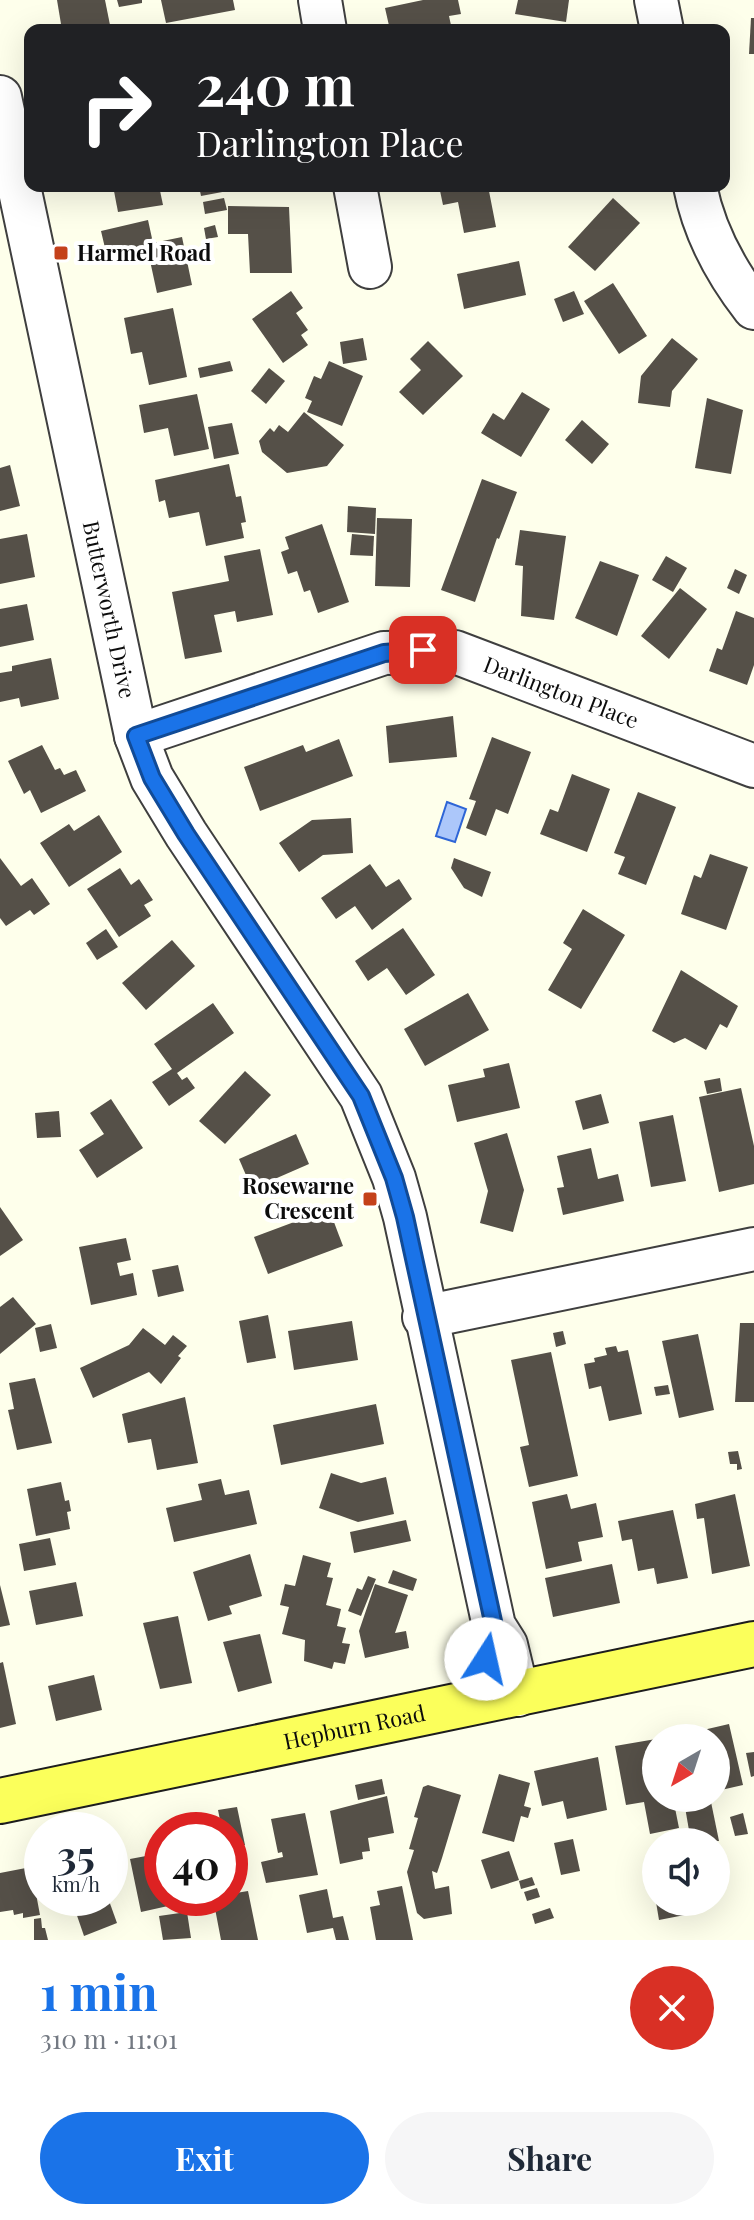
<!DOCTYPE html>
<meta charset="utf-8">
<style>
:root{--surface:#fff;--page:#f6f6f7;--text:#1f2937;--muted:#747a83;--accent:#1a73e8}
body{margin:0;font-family:"Playfair Display",serif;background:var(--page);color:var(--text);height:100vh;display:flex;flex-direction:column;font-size:30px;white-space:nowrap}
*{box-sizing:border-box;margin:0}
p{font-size:26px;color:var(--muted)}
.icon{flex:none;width:44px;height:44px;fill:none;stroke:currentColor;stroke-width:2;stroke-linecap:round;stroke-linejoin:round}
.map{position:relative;height:1940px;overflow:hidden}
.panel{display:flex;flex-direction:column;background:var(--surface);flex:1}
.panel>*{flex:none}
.top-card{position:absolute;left:24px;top:24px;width:706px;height:168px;border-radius:16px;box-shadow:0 8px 32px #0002;background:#202124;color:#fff;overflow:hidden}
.needle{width:52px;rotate:219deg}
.controls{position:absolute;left:642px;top:1724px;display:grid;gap:16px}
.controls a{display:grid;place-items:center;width:88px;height:88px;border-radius:50%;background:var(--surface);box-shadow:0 8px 32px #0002;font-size:40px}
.speed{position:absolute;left:24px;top:1812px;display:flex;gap:16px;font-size:40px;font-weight:700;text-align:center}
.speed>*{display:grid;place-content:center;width:104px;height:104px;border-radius:50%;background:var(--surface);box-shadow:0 8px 32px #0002;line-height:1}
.speed small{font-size:20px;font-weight:400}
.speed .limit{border:12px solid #d22;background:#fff;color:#111}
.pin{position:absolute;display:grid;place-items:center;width:68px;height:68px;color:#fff;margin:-34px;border-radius:16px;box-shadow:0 4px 12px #0006}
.me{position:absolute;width:88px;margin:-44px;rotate:10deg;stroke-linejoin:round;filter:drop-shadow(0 0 6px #0008)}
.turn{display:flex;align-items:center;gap:28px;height:168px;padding:0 40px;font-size:36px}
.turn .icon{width:104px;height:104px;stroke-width:2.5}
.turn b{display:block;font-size:56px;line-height:68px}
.round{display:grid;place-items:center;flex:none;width:84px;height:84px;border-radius:42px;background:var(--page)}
.head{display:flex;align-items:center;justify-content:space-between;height:136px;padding:0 40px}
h1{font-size:48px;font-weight:700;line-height:60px;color:var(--accent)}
.button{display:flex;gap:16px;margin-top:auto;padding:16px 40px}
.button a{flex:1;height:92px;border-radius:48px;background:var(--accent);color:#fff;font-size:32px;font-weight:700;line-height:92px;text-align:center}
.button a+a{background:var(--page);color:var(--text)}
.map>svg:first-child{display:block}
.water{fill:#acc7fa;stroke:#2e65d6;stroke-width:2}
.building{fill:#555048}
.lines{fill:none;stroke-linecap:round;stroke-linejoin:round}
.minor-casing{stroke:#3f3f3f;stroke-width:46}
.major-casing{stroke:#1d1d1d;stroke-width:48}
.minor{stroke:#fff;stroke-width:42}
.major{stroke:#fbff5b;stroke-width:44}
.route-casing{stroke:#114b97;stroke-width:20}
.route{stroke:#1a73e8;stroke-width:14}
.poi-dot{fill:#c4411b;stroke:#fff;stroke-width:3}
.labels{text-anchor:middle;stroke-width:8;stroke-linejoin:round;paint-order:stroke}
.poi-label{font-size:22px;font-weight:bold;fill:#0c0c0c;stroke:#fff;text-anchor:start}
.street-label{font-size:22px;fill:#0c0c0c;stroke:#fff}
</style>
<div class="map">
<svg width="754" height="1940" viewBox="0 0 754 1940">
<rect width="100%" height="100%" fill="#feffeb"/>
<polygon class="water" points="447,802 466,809 455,842 436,836"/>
<g class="building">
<polygon points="57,0 105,0 111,30 62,30"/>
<polygon points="117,0 142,0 142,3 119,7"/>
<polygon points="161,0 233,0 235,10 166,23"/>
<polygon points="423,0 458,0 461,14 449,16 452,30 390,30 385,8"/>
<polygon points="518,0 569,0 566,22 515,14"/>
<polygon points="751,18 754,18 754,54 749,54"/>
<polygon points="113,186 159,186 163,205 118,212"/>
<polygon points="199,186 232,186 233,190 201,196"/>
<polygon points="439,186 488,186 496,227 464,233 458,202 443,205"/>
<polygon points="224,198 227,210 205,214 203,202"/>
<polygon points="613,198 640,223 595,271 568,247"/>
<polygon points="228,206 289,207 292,273 250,273 248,234 228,234"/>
<polygon points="148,220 153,243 182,237 192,285 157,293 149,256 109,265 101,231"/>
<polygon points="215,225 218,237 206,239 204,228"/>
<polygon points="519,261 526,295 464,309 457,274"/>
<polygon points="613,283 647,336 619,354 584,301"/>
<polygon points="291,291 303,308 296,313 308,330 301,335 308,345 283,363 252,319"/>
<polygon points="574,291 584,314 563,322 554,299"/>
<polygon points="173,308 187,377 149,385 142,352 131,354 124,318"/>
<polygon points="363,338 367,360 343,364 340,342"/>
<polygon points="672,338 698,359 672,391 670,407 638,403 641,376"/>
<polygon points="428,341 463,376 423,415 399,392 421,370 410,359"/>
<polygon points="230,361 233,371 200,378 198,368"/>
<polygon points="329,361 363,376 342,426 307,412 312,401 305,398 314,376 321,379"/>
<polygon points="269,368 285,381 266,404 251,391"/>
<polygon points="522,392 550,409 521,457 481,433 493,413 504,420"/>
<polygon points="197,394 209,449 174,456 168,428 144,433 139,405"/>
<polygon points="707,398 743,410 731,474 695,468"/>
<polygon points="304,412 344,445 327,466 287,473 262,452 259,441 270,428 274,432 279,425 288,432"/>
<polygon points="582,420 609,444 592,464 565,440"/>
<polygon points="232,423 239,454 214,459 208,427"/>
<polygon points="229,464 236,497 241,496 246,522 241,523 244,538 206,546 199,512 169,518 165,500 159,502 155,480"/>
<polygon points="10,465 20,506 0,511 0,468"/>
<polygon points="482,479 517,492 499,539 497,538 475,602 441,590"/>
<polygon points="348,506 376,508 375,534 347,532"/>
<polygon points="377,518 412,519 410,587 375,586"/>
<polygon points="322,524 349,602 318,613 310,590 304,592 297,571 288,574 281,552 289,549 285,537"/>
<polygon points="520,530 566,536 554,620 521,616 523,566 515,565"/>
<polygon points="27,534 35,577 0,584 0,539"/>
<polygon points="352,534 374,536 373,556 350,555"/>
<polygon points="260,549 273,615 237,622 235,611 214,615 222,652 185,659 172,592 229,581 224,556"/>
<polygon points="666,556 687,568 673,592 652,580"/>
<polygon points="600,561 639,575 617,636 575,618"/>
<polygon points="735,569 747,575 739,594 727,588"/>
<polygon points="680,588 707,609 669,659 641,636"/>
<polygon points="27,604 34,640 0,647 0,609"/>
<polygon points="736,611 754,618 754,665 747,685 709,671 717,648 722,650"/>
<polygon points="51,658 59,699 21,707 19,698 0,702 0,673 12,671 12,666"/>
<polygon points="453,716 457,757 389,763 386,726"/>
<polygon points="492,737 531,752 508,814 496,809 486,836 466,828 476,801 469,799"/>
<polygon points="339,739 353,776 260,811 244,767 303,745 306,752"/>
<polygon points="42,745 55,770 60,768 64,775 76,770 86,791 41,813 30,790 24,794 8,761"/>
<polygon points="572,774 610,789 587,852 540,834 550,809 558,812"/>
<polygon points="638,792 676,807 646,885 618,874 625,857 614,853"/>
<polygon points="99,815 122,852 69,887 40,843 69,824 74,831"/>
<polygon points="351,818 353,853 323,855 299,872 279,843 312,820"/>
<polygon points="710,854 748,867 726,930 681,914 694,875 701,878"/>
<polygon points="0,858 21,886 32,878 50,904 34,915 30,910 6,926 0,918"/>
<polygon points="454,858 491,872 482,897 464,888 451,868"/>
<polygon points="370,864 386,887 399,879 412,899 372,930 355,906 336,919 321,898"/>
<polygon points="120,868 131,885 139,879 153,900 144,905 151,916 119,937 87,889"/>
<polygon points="583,909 625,935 581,1009 548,990 572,949 563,943"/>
<polygon points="403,928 435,975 406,995 387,968 368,981 355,961"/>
<polygon points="106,929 118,947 97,960 86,943"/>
<polygon points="172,940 195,966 146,1010 122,983"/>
<polygon points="681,970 738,1006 727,1028 720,1024 706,1050 685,1038 674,1043 652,1031"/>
<polygon points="468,993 489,1030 425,1066 404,1029"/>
<polygon points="213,1003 234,1033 177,1073 182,1080 187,1077 195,1088 169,1106 152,1082 172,1069 154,1044"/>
<polygon points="509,1063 520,1108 457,1122 448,1085 485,1077 483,1069"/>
<polygon points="245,1071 271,1095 225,1144 199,1121"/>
<polygon points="720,1078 722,1091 707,1094 704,1081"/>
<polygon points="741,1088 754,1146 754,1184 719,1192 699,1097"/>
<polygon points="601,1094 609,1123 583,1130 575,1101"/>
<polygon points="111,1099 143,1148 97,1178 79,1150 104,1134 90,1113"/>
<polygon points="59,1111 61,1137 37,1138 35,1113"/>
<polygon points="673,1115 686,1181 651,1187 639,1122"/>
<polygon points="507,1133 524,1190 513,1232 480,1223 488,1191 474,1143"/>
<polygon points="296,1134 309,1164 252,1189 239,1159"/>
<polygon points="591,1148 598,1179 618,1174 624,1201 563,1215 557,1188 564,1187 557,1156"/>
<polygon points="0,1207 23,1240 0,1256"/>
<polygon points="329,1209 343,1246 268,1274 254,1237"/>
<polygon points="126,1238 131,1260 117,1263 120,1276 133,1273 137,1295 91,1305 79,1247"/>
<polygon points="178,1265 184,1291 158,1297 152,1270"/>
<polygon points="13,1297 36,1324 0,1354 0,1307"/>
<polygon points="268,1315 276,1358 247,1363 239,1321"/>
<polygon points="352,1321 358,1360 294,1370 288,1331"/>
<polygon points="740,1323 754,1323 754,1402 735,1402"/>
<polygon points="51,1324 57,1348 40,1352 35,1328"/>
<polygon points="143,1328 165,1345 173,1335 187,1346 178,1356 181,1358 161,1384 149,1372 93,1398 80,1368 129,1345"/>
<polygon points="563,1331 566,1344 556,1347 553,1333"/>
<polygon points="698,1334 714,1410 679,1418 662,1341"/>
<polygon points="616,1346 618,1352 628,1350 642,1414 609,1421 601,1386 589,1389 584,1364 595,1362 594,1358 607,1355 605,1348"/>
<polygon points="551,1352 578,1476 529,1487 520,1447 529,1445 511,1360"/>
<polygon points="35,1378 52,1443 17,1450 8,1410 14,1409 9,1383"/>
<polygon points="668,1385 670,1394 656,1396 654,1387"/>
<polygon points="185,1397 198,1463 157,1470 151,1439 128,1443 122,1414"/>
<polygon points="376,1404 384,1444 281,1465 273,1425"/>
<polygon points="738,1451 742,1469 737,1470 737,1464 730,1464 728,1452"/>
<polygon points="331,1473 361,1483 386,1477 394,1514 358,1522 319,1508"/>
<polygon points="221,1479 225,1495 249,1490 257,1524 174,1542 166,1508 202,1500 198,1484"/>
<polygon points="61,1482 65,1501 69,1500 71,1511 67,1512 70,1529 36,1536 27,1489"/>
<polygon points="567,1494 571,1509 596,1503 603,1537 578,1542 582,1561 546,1569 532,1502"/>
<polygon points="735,1494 750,1566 712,1574 704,1518 697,1519 695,1504"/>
<polygon points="673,1510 688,1578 657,1584 654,1568 638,1571 632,1539 622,1541 618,1521"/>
<polygon points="406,1520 411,1541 354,1553 350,1532"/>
<polygon points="50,1538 56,1565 24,1571 19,1544"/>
<polygon points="250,1554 262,1596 229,1606 232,1614 208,1621 193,1572"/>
<polygon points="303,1555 331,1563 327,1577 333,1578 326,1605 341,1609 337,1626 346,1628 342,1643 350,1644 345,1664 334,1662 332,1669 304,1661 305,1640 282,1634 289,1607 280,1605 285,1584 295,1586"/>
<polygon points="612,1564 620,1603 553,1617 545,1578"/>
<polygon points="393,1570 417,1579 413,1591 388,1583"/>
<polygon points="368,1576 376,1579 361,1616 348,1611 357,1588 362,1590"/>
<polygon points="76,1582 83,1616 36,1625 29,1591"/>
<polygon points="375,1584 408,1595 395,1633 406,1631 409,1648 365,1658 359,1631"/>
<polygon points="0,1585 10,1625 0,1627"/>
<polygon points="178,1616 192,1683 160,1689 143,1623"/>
<polygon points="260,1634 272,1683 238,1692 223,1642"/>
<polygon points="3,1662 16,1724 0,1728 0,1663"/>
<polygon points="94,1675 102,1710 56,1721 48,1686"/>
<polygon points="729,1724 743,1785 721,1790 716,1765 716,1738 673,1737"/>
<polygon points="656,1739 656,1798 673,1798 679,1828 650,1834 644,1802 626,1805 615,1746"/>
<polygon points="754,1752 754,1776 751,1777 746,1753"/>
<polygon points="598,1757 607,1810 567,1819 563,1801 542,1806 534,1771"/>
<polygon points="499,1774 530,1783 524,1806 531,1808 528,1818 521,1816 514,1842 482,1833"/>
<polygon points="382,1779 385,1794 358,1800 355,1785"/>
<polygon points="428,1785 461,1795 442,1858 437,1873 432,1871 435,1889 449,1886 452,1914 424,1919 417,1913 407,1872 414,1850 409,1849 418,1818 414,1817 423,1787"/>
<polygon points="387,1796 394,1833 368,1838 370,1851 362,1852 363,1859 340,1864 330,1811"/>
<polygon points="711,1802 719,1841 691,1842 685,1807"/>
<polygon points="237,1807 245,1845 230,1849 230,1830 222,1830 218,1810"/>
<polygon points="305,1813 318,1875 266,1883 261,1862 283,1857 282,1852 278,1853 271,1819"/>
<polygon points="743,1813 748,1834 735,1836 730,1817"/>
<polygon points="200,1814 204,1830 185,1830 182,1818"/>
<polygon points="573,1839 580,1871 561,1875 554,1843"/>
<polygon points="509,1851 519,1880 491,1889 481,1860"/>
<polygon points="162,1853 162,1898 185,1898 186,1902 141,1912 130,1859"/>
<polygon points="31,1867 40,1915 23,1918 23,1913 14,1915 13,1910 0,1912 0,1873"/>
<polygon points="532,1877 535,1885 521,1889 519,1881"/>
<polygon points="402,1886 413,1940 376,1940 370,1907 380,1905 377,1891"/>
<polygon points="537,1888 540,1897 527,1901 524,1892"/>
<polygon points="327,1889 333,1918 343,1916 349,1940 336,1940 333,1928 307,1933 299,1895"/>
<polygon points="248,1891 258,1940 221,1940 213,1898 230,1898 230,1894"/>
<polygon points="71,1898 108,1898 117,1923 84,1936"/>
<polygon points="656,1902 693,1902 695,1913 659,1920"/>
<polygon points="550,1908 554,1918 535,1924 532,1914"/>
<polygon points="187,1912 191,1938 163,1940 159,1916"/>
<polygon points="41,1918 42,1928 45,1928 48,1940 34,1940 34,1919"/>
</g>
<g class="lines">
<defs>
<g id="minor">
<polyline points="320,0 325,30"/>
<polyline points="656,0 662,30"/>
<path id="s1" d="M0,97L136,736L152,778L186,834L361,1096L394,1178L405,1217L494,1626L506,1645L518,1695"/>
<polyline points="355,186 370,267"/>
<path d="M695,186C704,232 725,271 754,308"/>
<path id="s2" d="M136,736L384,653L455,652L754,766"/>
<polyline points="424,1317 754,1249"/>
</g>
<g id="major">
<path id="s3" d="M0,1801L754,1644"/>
</g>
</defs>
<use href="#minor" class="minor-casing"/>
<use href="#major" class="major-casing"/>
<use href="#minor" class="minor"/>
<use href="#major" class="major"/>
</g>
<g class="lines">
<defs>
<polyline id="route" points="423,650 384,653 136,736 152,778 186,834 361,1096 394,1178 405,1217 494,1626 485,1650 486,1659"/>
</defs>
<use href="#route" class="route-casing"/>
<use href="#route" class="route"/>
</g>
<g class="poi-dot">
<rect x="53" y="245" width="16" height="16" rx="4"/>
<rect x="362" y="1191" width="16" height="16" rx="4"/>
</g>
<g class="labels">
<g class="poi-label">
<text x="77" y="261">Harmel Road</text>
<text x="354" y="1194" text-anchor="end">Rosewarne<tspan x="354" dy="25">Crescent</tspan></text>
</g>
<g class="street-label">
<text dy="8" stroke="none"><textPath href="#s1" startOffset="524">Butterworth Drive</textPath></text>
<text dy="8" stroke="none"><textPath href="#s2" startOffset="446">Darlington Place</textPath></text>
<text dy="8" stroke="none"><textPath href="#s3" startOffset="362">Hepburn Road</textPath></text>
</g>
</g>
</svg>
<div class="controls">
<a><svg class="needle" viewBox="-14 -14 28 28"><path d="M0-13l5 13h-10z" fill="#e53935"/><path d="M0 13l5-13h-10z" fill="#747a83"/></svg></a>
<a><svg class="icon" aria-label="sound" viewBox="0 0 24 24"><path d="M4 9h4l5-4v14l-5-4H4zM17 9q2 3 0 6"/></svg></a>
</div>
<div class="speed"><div>35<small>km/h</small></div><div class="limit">40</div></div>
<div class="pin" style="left:423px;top:650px;background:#d93025"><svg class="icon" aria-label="arrive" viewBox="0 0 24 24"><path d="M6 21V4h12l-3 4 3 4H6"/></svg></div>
<svg class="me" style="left:486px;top:1659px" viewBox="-20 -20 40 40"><circle r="19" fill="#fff"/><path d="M0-13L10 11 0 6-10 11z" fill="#1a73e8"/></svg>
<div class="top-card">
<div class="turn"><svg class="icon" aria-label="right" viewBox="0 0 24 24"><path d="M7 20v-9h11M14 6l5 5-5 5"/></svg><div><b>240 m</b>Darlington Place</div></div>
</div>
</div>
<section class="panel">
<div class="head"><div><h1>1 min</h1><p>310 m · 11:01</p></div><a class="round" style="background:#d93025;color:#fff"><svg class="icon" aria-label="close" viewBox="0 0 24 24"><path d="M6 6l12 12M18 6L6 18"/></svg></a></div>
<div class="button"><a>Exit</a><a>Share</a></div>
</section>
